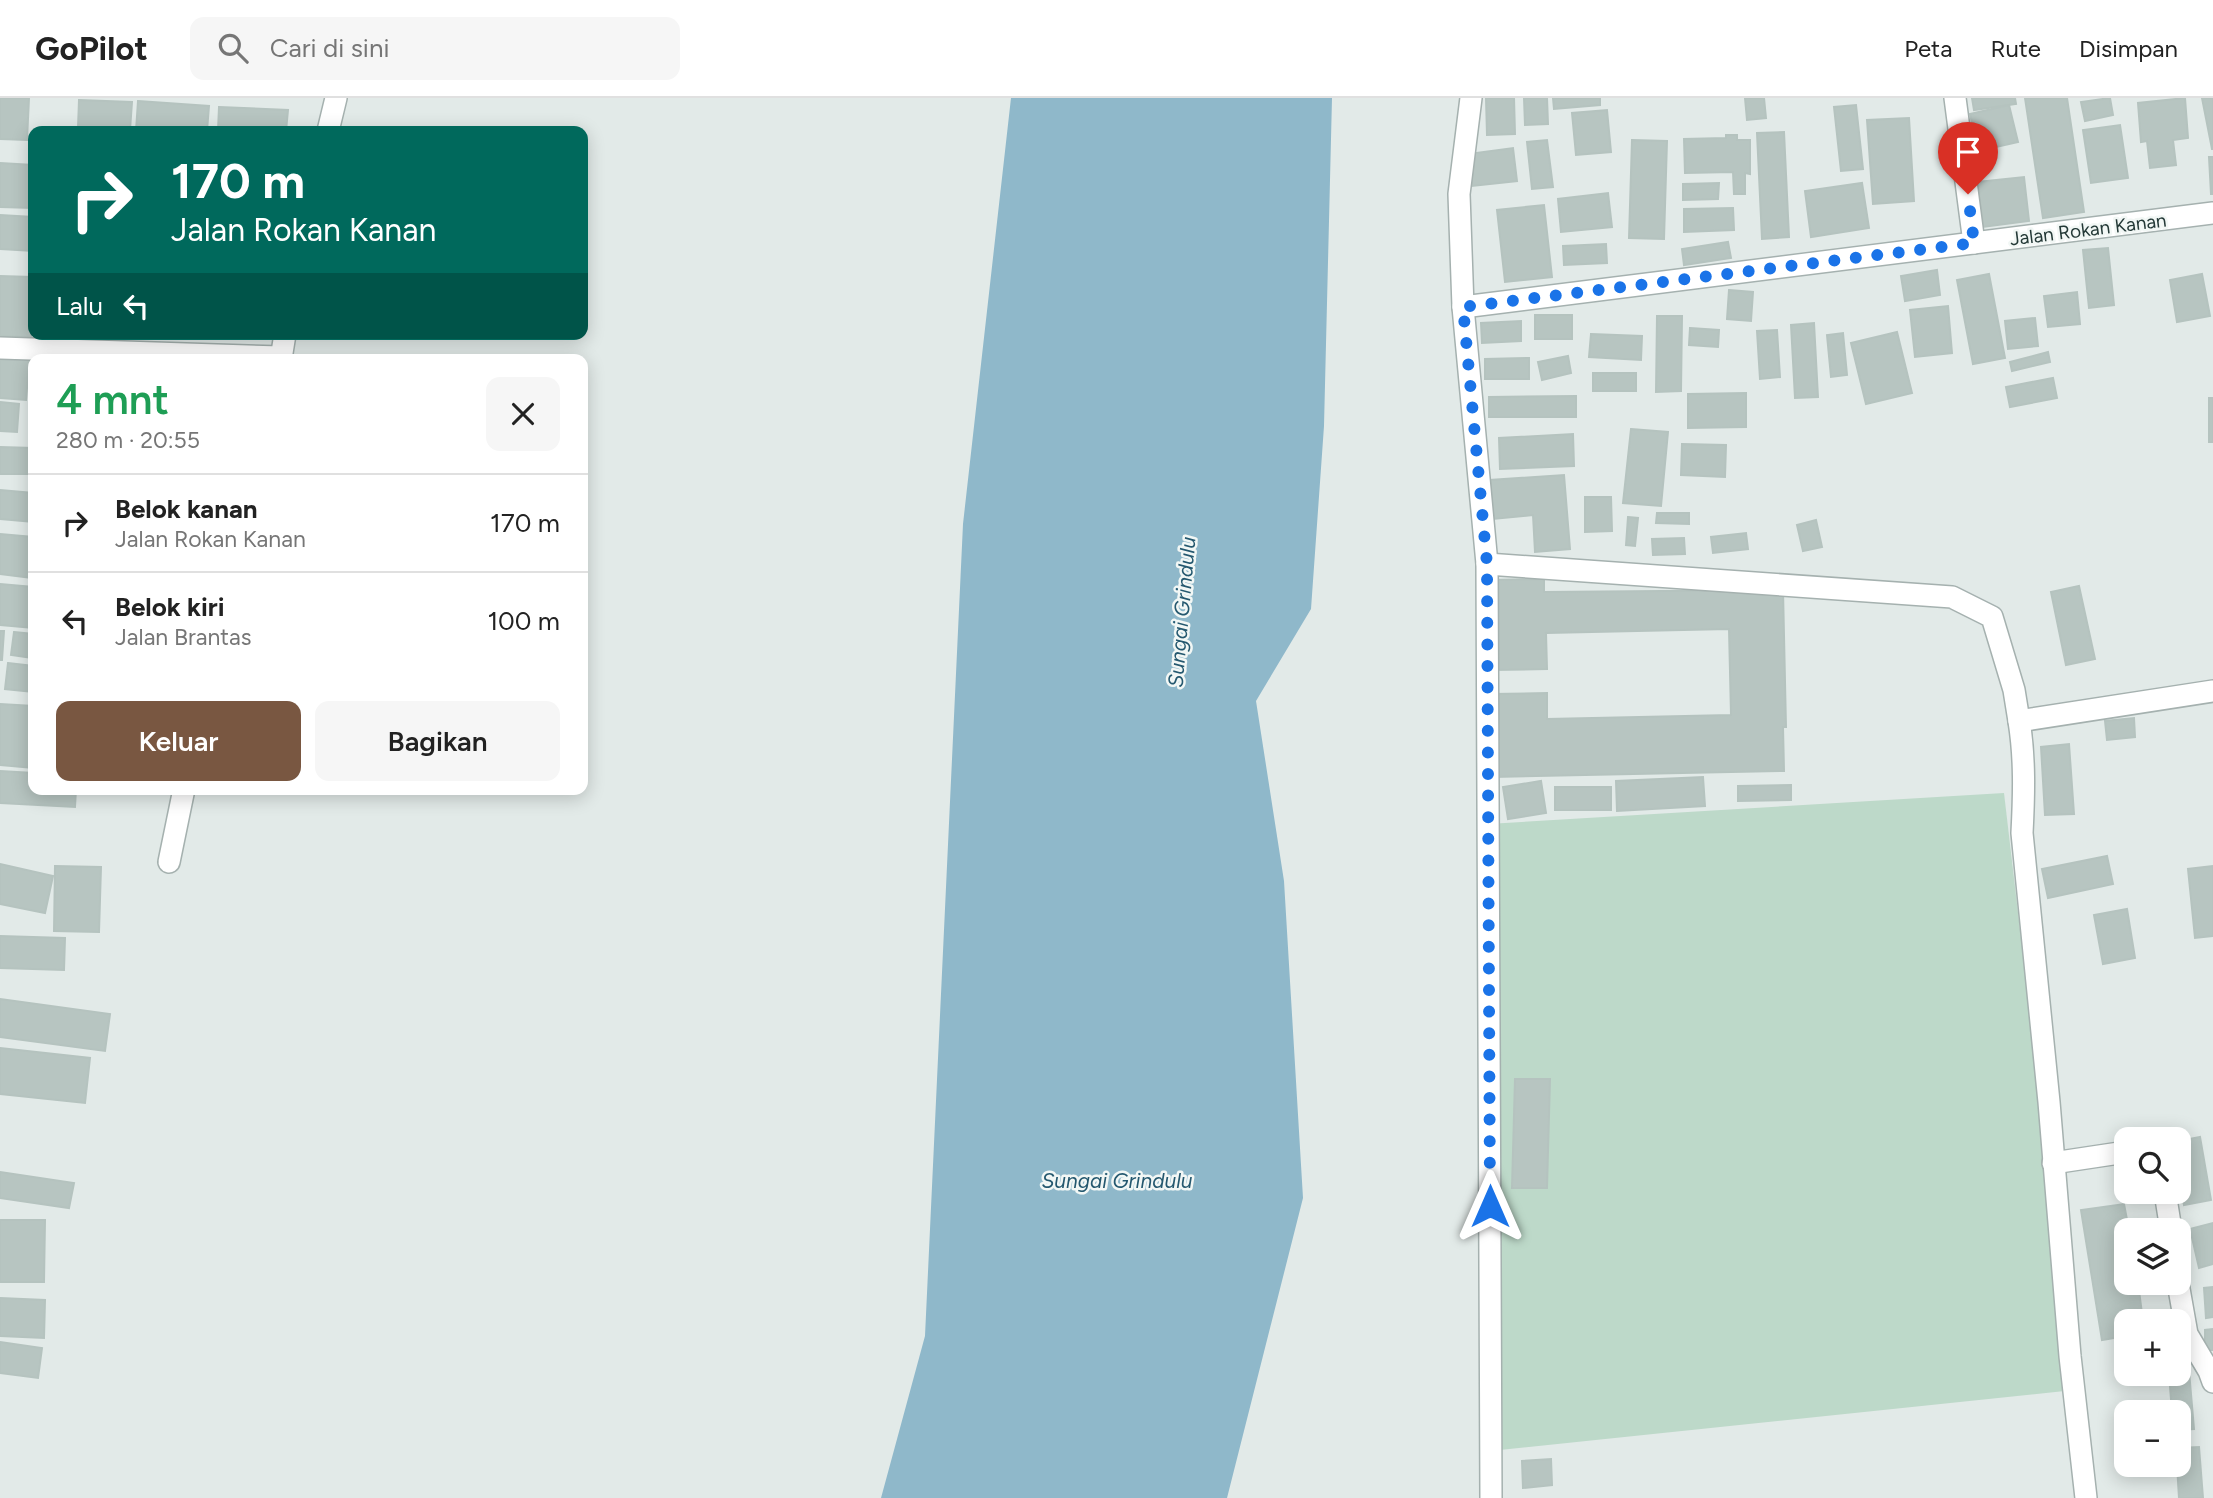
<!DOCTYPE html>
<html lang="id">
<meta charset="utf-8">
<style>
:root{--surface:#fff;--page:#f6f6f6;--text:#222;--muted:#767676;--line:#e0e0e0;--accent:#795741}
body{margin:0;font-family:Figtree,sans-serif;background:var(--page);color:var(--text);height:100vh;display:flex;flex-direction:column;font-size:26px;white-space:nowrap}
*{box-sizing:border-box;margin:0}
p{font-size:23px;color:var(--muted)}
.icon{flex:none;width:38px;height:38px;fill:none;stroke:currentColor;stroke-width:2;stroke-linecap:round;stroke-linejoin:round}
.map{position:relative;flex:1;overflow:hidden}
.panel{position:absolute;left:28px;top:256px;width:560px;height:441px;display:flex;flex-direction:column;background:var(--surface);border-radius:14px;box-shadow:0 4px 18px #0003}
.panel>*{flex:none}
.hud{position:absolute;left:28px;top:28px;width:560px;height:214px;border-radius:14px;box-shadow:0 4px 18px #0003;background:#00695c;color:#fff;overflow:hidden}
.tools{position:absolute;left:2114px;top:1029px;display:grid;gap:14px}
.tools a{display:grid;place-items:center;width:77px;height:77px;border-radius:14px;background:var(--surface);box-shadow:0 4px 18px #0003;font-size:35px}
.pin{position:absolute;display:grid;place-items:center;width:60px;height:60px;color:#fff;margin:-72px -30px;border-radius:50% 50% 50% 0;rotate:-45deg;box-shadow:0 0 7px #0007}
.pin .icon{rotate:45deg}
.me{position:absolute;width:77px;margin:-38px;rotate:0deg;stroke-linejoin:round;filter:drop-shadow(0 0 5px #0008)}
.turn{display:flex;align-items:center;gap:24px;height:147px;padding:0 28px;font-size:32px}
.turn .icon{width:91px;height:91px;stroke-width:2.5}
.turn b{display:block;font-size:49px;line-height:60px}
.then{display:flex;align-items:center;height:66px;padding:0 28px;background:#0003;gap:14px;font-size:26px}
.round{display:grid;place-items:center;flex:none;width:74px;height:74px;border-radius:14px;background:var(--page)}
.head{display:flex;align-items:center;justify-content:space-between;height:119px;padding:0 28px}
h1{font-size:42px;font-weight:600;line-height:52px;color:#1e9e55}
.action{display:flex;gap:14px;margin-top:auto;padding:14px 28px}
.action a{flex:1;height:80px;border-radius:14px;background:var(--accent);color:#fff;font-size:28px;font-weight:600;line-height:80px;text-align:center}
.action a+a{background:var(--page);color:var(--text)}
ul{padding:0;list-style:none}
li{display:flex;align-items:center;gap:21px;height:98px;padding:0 28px;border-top:2px solid var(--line)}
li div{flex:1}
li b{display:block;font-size:26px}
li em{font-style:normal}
header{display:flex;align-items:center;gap:42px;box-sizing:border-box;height:98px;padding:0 35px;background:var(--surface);border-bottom:2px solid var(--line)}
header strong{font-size:33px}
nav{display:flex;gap:38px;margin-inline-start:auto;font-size:24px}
.search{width:490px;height:63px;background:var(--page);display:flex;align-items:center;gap:18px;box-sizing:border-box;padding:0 24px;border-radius:14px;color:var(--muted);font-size:26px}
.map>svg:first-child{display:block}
.green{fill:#bdd9c9}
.water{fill:#8fb8ca}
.building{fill:#b7c5c1;stroke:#b5c3bf;stroke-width:2}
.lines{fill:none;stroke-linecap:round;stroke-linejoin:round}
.street-casing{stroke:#a5b1af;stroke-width:24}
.street{stroke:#fff;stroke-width:21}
.route{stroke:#1a73e8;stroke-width:12;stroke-dasharray:0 21.6}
.labels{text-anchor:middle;stroke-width:5;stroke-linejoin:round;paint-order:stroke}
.street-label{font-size:19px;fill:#243937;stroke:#f2f7f5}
.water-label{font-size:21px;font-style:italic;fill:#24586f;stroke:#f2f7f5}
</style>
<header>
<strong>GoPilot</strong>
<div class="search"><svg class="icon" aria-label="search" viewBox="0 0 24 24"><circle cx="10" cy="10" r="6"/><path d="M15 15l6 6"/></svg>Cari di sini</div>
<nav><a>Peta</a><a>Rute</a><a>Disimpan</a></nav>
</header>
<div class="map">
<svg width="2213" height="1400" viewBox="0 0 2213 1400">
<rect width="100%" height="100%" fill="#e2eae8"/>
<polygon class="green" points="2004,695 2074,1292 1490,1353 1488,726"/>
<polygon class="water" points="1011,0 1332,0 1324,328 1311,511 1256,603 1284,783 1303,1100 1227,1400 881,1400 925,1238 963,426"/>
<g class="building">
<polygon points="0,0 29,0 27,42 0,41"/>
<polygon points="1486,0 1514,0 1515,36 1487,37"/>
<polygon points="1524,0 1547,0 1548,26 1525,27"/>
<polygon points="1553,0 1600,0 1600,7 1554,11"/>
<polygon points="1745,0 1764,0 1766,20 1747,22"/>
<polygon points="1972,0 2015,0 2016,6 1974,12"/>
<polygon points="2025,0 2067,0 2084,114 2043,120"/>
<polygon points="2110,0 2113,17 2085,23 2081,4"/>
<polygon points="2185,0 2188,40 2173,42 2176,67 2150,70 2147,43 2141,44 2138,5"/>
<polygon points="2202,0 2213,0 2213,51 2212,51"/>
<polygon points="79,2 132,4 130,32 78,30"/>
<polygon points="138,3 209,8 207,33 136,33"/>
<polygon points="1856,7 1863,71 1841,73 1834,9"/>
<polygon points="2009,7 2018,44 1978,53 1970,16"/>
<polygon points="219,9 288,12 286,33 218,33"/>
<polygon points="1607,12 1611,54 1576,57 1572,15"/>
<polygon points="1909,20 1914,103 1873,106 1867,22"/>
<polygon points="2120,27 2128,80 2091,85 2083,32"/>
<polygon points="1784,34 1789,139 1762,141 1757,35"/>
<polygon points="1726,37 1737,37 1737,42 1750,42 1750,76 1745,75 1745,96 1734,96 1733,74 1685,75 1684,41 1726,40"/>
<polygon points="1547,42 1553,89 1532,91 1527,44"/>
<polygon points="1632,42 1667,43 1664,141 1629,140"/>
<polygon points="1513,50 1517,83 1472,88 1468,56"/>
<polygon points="2209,59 2213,59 2213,96 2211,96"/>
<polygon points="0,65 33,67 33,110 0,109"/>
<polygon points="2024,79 2029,123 1983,129 1978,84"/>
<polygon points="1719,85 1718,101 1683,102 1683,86"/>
<polygon points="1862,85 1869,130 1811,139 1805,93"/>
<polygon points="1608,95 1612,129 1561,134 1558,101"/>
<polygon points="1544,107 1552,179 1505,184 1497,112"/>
<polygon points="1733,110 1734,132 1684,134 1684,111"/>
<polygon points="0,117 33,119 33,153 0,151"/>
<polygon points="1728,144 1731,160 1684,167 1682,151"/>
<polygon points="1606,146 1607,165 1564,167 1563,148"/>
<polygon points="2108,150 2114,207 2089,210 2083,152"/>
<polygon points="1937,172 1940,197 1905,203 1901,178"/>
<polygon points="1989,176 2005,260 1973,266 1957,182"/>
<polygon points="2202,176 2210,218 2177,224 2170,182"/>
<polygon points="0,178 32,179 31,239 0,238"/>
<polygon points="1729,192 1753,194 1751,223 1727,221"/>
<polygon points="2077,194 2080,226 2048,229 2044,198"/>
<polygon points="1948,208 1952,255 1915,259 1910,212"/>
<rect x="1535" y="217" width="37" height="24"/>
<polygon points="1657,218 1682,218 1681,293 1656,294"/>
<polygon points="2035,220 2038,248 2008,251 2005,223"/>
<polygon points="1521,223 1521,243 1482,245 1481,225"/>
<polygon points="1814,225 1818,299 1795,300 1791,227"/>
<polygon points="1690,230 1719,232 1718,249 1689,247"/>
<polygon points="1777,232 1780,279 1760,281 1757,233"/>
<polygon points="1897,234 1912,295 1866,306 1851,245"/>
<polygon points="1843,235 1847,277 1831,279 1827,237"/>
<polygon points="1591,236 1642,238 1641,262 1589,259"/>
<polygon points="0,253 30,255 26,302 0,300"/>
<polygon points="2048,254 2050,264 2012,273 2010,264"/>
<polygon points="1568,258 1571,275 1542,282 1538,264"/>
<polygon points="1529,260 1529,281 1485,281 1485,261"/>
<rect x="1593" y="275" width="43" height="18"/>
<polygon points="2053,280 2057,300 2010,309 2006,289"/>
<polygon points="1746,295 1746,329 1688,330 1688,296"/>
<polygon points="1576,298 1576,319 1489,319 1489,299"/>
<rect x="2209" y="300" width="4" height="44"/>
<polygon points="0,304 19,306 17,334 0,333"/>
<polygon points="1631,331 1668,334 1661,408 1623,405"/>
<polygon points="1573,336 1574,368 1500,371 1499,340"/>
<polygon points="1682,346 1726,347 1725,379 1681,377"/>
<polygon points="0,349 33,350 33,376 0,376"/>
<polygon points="1564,377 1570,451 1535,454 1533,417 1493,421 1490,382"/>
<polygon points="0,392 33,395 33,424 0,421"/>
<polygon points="1585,399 1611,399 1612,433 1585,434"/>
<polygon points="1657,415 1689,415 1689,426 1656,425"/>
<polygon points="1628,419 1638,420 1635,448 1626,447"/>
<polygon points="1816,422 1822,449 1803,453 1797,427"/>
<polygon points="1746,435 1748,451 1713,455 1711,439"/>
<polygon points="0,436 33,439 33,480 0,476"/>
<polygon points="1684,440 1685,456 1653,457 1652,441"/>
<polygon points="1544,481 1544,494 1783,492 1786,629 1783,629 1784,673 1493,679 1492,596 1547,595 1547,621 1731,617 1729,531 1546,535 1547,571 1493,572 1490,482"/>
<polygon points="0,486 33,489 33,530 0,527"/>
<polygon points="2079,488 2095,561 2066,567 2051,494"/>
<polygon points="0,533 4,533 2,562 0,562"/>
<polygon points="14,534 33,536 33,560 11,557"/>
<polygon points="8,565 33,568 33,594 5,591"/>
<polygon points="0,606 33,608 33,670 0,667"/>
<polygon points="2134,620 2135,639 2107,642 2105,623"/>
<polygon points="2069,646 2074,716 2045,717 2041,649"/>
<polygon points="0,673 33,675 33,691 76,691 75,709 0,705"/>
<polygon points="1703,679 1705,708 1617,713 1616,683"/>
<polygon points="1541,683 1546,715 1508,721 1503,689"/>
<polygon points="1791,687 1791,702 1738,703 1738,688"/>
<rect x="1555" y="689" width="56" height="23"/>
<polygon points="2107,758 2113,786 2048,800 2042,771"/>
<polygon points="0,766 53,778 45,815 0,806"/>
<polygon points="55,768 101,769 99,834 54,833"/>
<polygon points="2213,768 2213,838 2195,840 2188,771"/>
<polygon points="2127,811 2135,860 2103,866 2094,817"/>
<polygon points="0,838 65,840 64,872 0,870"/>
<polygon points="0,901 110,916 105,953 0,939"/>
<polygon points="0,950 90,960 85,1005 0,996"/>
<polygon points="1515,981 1550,981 1547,1090 1512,1090"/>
<polygon points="2200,1039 2211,1102 2184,1107 2179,1075 2179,1043"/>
<polygon points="0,1074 74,1085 69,1110 0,1100"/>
<polygon points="2124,1106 2129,1132 2126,1132 2126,1185 2138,1185 2143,1223 2126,1223 2126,1238 2102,1242 2081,1112"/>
<polygon points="0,1122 45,1122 44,1184 0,1184"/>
<polygon points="2213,1125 2213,1166 2199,1170 2190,1131"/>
<polygon points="2213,1189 2213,1219 2206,1220 2204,1190"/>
<polygon points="0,1200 45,1202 44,1240 0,1238"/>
<polygon points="2213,1231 2213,1252 2205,1252 2205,1232"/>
<polygon points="0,1244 42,1250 38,1280 0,1275"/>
<polygon points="2188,1261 2194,1331 2179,1332 2179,1314 2172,1314 2169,1276 2179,1276 2179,1262"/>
<polygon points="2199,1349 2203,1400 2179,1400 2177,1367 2179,1367 2179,1350"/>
<polygon points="1551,1361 1552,1387 1523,1390 1522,1363"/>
</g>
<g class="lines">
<defs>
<g id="street">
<polyline points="1471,0 1459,96 1463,209 1487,466 1491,1400"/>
<polyline points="1955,0 1974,145"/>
<polyline points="328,33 336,0"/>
<polyline points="1463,209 2213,115"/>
<polyline points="0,250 281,259"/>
<polyline points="281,261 285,236"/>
<polyline points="1487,466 1952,499 1992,519 2014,592 2019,623 2213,593"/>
<path d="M2019,623C2025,660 2024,697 2022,735L2049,1004L2070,1258L2086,1400"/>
<polyline points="169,764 184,691"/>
<polyline points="2053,1065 2126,1054"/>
<polyline points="2165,1094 2171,1132"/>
<polyline points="2178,1185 2187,1236 2209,1273 2213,1284"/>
</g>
</defs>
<use href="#street" class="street-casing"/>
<use href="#street" class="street"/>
</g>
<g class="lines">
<polyline class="route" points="1490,1108 1487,466 1463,209 1974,145 1968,96"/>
</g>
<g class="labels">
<g class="street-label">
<text transform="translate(2088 131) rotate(-7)" y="7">Jalan Rokan Kanan</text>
</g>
<g class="water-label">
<text transform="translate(1182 514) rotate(-85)" y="7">Sungai Grindulu</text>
<text x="1117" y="1090">Sungai Grindulu</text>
</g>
</g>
</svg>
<div class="tools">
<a><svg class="icon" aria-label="search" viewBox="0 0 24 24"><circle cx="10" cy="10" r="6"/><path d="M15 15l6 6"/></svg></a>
<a><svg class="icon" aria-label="layers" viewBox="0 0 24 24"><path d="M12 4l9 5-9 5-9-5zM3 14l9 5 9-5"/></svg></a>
<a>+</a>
<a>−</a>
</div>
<div class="pin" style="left:1968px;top:96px;background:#d93025"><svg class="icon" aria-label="arrive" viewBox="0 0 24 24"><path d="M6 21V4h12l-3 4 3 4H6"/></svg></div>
<svg class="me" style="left:1490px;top:1108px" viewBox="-20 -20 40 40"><path d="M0-17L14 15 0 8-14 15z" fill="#1a73e8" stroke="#fff" stroke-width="4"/></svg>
<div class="hud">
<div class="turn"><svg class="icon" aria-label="right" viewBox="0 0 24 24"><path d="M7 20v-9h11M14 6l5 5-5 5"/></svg><div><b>170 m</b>Jalan Rokan Kanan</div></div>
<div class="then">Lalu<svg class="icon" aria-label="left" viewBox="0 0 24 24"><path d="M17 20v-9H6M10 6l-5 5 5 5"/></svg></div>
</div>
<section class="panel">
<div class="head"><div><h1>4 mnt</h1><p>280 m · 20:55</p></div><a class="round"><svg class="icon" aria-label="close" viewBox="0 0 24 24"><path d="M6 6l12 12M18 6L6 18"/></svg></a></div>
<ul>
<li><svg class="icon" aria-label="right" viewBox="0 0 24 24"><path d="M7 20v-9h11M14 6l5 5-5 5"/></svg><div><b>Belok kanan</b><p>Jalan Rokan Kanan</p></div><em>170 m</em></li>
<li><svg class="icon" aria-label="left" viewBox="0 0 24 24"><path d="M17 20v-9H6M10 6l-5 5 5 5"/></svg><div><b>Belok kiri</b><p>Jalan Brantas</p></div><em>100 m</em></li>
</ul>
<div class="action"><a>Keluar</a><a>Bagikan</a></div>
</section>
</div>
